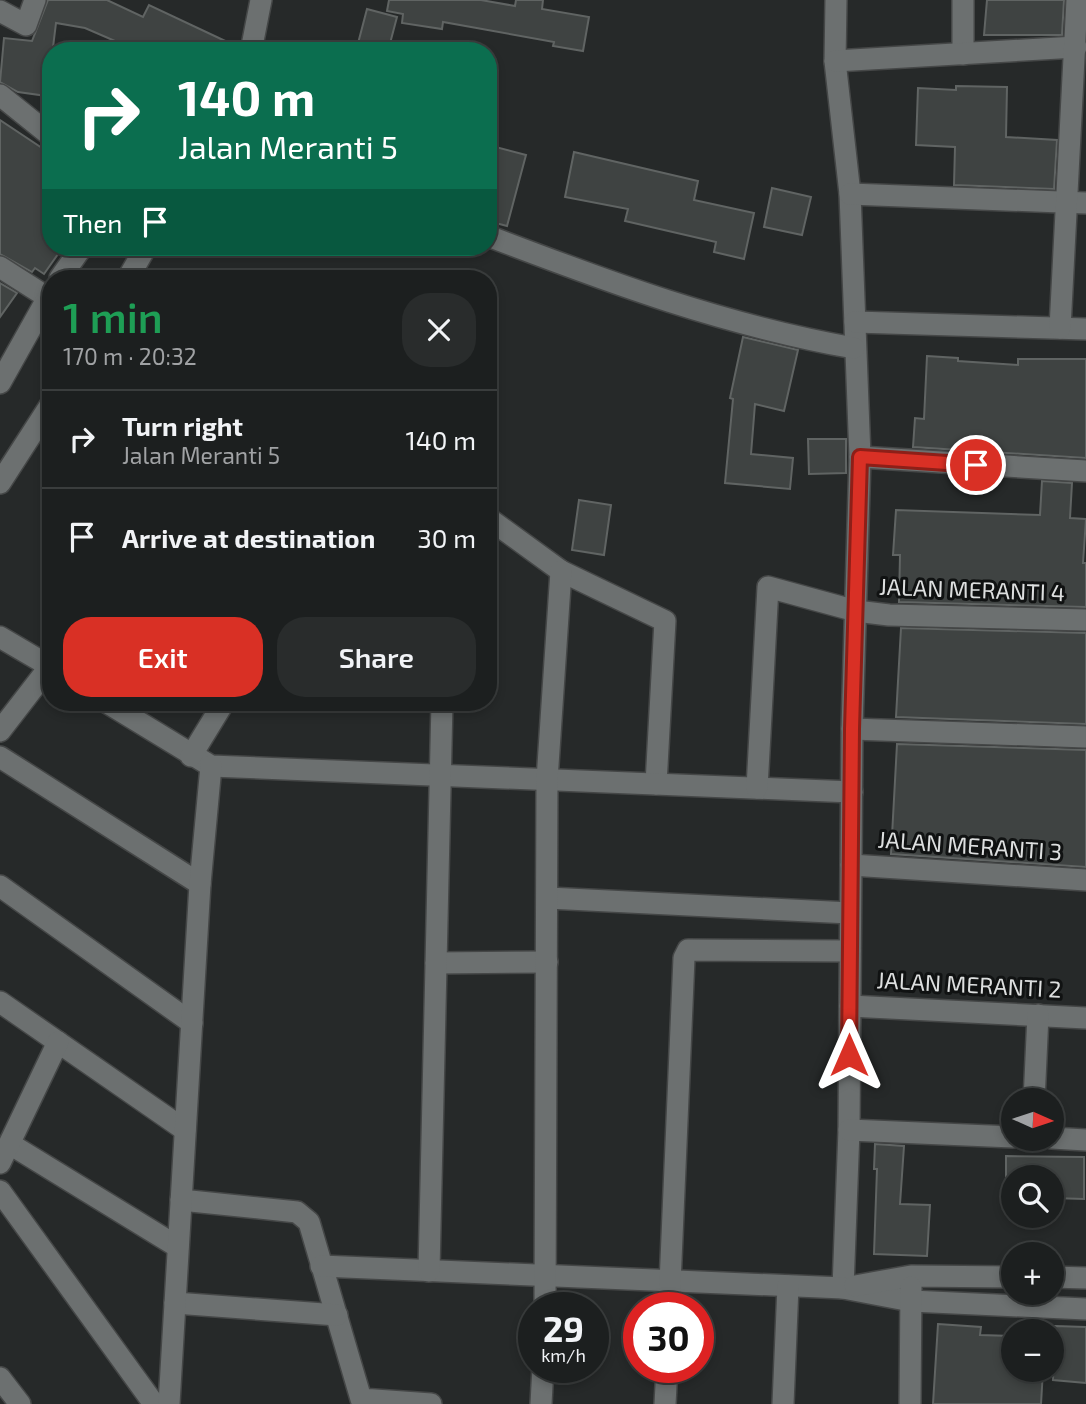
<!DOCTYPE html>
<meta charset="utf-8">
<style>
:root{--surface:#1c1f1f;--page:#292c2c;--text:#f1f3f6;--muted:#a0a2a4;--line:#3a3d3d;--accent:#d93025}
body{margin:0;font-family:"Exo 2",sans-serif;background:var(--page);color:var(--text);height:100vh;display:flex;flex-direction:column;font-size:26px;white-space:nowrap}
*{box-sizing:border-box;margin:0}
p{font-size:23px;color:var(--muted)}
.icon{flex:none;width:38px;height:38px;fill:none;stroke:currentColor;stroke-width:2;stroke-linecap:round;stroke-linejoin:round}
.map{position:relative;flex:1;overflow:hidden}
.drawer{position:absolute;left:42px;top:270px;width:455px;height:441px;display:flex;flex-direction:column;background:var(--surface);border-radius:28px;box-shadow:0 4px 10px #0003,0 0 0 2px var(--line)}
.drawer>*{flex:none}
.banner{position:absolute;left:42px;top:42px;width:455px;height:214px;border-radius:28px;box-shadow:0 4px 10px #0003,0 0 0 2px var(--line);background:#0b6e4f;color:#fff;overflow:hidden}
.needle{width:46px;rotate:93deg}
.buttons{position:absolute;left:1001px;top:1088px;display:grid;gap:14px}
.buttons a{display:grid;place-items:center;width:63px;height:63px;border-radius:50%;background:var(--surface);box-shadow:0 4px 10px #0003,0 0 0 2px var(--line);font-size:35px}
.speed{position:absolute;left:518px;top:1292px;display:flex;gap:14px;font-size:35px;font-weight:700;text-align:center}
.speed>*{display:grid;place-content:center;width:91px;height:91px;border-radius:50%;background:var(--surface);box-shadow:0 4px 10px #0003,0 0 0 2px var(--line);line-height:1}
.speed small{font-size:18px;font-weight:400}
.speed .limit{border:10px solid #d22;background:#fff;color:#111}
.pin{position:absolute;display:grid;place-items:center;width:60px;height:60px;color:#fff;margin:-30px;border:4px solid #fff;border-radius:50%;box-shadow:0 2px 7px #0007}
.me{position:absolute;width:77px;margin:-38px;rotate:0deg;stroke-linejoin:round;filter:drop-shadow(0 0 5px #0008)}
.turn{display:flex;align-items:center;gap:24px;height:147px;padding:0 21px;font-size:32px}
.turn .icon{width:91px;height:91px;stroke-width:2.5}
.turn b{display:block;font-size:49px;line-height:60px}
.then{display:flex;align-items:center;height:66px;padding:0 21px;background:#0003;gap:14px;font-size:26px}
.round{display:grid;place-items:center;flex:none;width:74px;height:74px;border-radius:28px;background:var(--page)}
.overview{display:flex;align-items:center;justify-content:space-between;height:119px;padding:0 21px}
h1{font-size:42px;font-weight:600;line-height:52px;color:#1e9e55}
.button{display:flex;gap:14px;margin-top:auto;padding:14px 21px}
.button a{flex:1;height:80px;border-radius:28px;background:var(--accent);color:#fff;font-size:28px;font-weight:600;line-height:80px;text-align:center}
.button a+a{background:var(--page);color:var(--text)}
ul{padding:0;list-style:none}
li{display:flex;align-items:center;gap:21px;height:98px;padding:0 21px;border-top:2px solid var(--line)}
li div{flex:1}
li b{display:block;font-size:26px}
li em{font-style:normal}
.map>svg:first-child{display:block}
.building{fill:#3f4342;stroke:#606463;stroke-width:2}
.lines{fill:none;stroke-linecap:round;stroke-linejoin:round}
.street-casing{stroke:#454747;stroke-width:24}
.secondary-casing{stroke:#454747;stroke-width:24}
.street{stroke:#6c7070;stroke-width:21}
.secondary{stroke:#6c7070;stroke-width:21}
.route-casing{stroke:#8d1f18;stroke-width:18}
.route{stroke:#d93025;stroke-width:12}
.labels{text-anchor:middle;stroke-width:6;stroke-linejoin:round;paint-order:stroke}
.street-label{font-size:23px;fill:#dddfdf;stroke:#101212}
</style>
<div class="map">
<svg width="1086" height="1404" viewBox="0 0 1086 1404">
<rect width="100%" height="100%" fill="#262929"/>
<g class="building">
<polygon points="48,0 107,0 143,17 149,5 238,47 238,51 138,51 85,28 56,23 47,96 18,92 0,82 4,38 32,41"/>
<polygon points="389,0 481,0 515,6 516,0 543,0 542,9 589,17 583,51 553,46 554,42 443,22 442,29 402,23 403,14 387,11"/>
<polygon points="987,0 1064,0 1062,35 984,35"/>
<polygon points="367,9 397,17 388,51 356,51"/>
<polygon points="956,86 1007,87 1006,137 1057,140 1054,189 954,185 955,147 916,145 918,88 956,90"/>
<polygon points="0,120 51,154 51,247 63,247 44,274 35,268 32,272 0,254"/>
<polygon points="488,145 526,155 507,226 488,221"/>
<polygon points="574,152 698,181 694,200 754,213 744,259 714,252 716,242 625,221 628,209 565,197"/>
<polygon points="772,188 811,197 802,235 764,227"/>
<polygon points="0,283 17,293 0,317"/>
<polygon points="743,337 798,350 784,411 755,404 751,454 793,458 790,489 725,483 733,399 730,398"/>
<polygon points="927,356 958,358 958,361 1018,365 1018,359 1086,359 1086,458 913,447 915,418 924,419"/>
<polygon points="808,439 846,439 846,473 809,474"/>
<polygon points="1042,481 1072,483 1070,518 1086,519 1083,563 1086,563 1086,607 899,602 900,555 893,555 896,510 1040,515"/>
<polygon points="579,500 611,505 604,555 572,550"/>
<polygon points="901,628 1086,633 1086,724 896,717"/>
<polygon points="897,744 1086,750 1086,867 891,854"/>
<polygon points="875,1144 904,1146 900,1204 930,1205 927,1256 874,1254 877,1169 874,1169"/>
<polygon points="1006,1156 1084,1157 1084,1199 1052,1198 1052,1178 1013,1178 1013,1198 1006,1198"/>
<polygon points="938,1324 981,1327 980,1335 1012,1336 1011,1370 1043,1370 1041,1404 933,1404"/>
<polygon points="1055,1326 1086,1327 1086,1383 1053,1380"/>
</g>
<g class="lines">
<defs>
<g id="street">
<polyline points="836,0 835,61 850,194 860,457 852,729 849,1130 843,1288"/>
<polyline points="963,0 963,54"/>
<polyline points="0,11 26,25 35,0"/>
<polyline points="835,61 1076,47"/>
<polyline points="0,95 51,136"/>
<polyline points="850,194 1086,203"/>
<path d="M488,236C611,283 724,325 854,348"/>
<polyline points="0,267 47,297"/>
<polyline points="60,278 82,247"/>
<polyline points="855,322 1086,329"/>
<polyline points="1060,328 1077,0"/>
<polyline points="0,383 51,292"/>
<polyline points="860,457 1086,471"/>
<polyline points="488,518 561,571 665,621 656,784"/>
<polyline points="0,637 51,667"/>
<polyline points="106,702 211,766 852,792"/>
<polyline points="852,729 1086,737"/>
<polyline points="0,731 51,665"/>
<polyline points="191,756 224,702"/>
<polyline points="0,757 200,884"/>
<polyline points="757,788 768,587 856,611 889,615 1086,620"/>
<polyline points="851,865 1086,880"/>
<polyline points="0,886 192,1023"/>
<polyline points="548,898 850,913"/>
<polyline points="436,963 547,962"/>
<polyline points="0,1002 185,1130"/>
<polyline points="850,1006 1086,1018"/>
<polyline points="1034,1101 1038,1015"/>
<polyline points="849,1130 1013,1137"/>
<polyline points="1052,1138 1086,1140"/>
<polyline points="10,1144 178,1247"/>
<polyline points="0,1163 58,1042"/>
<polyline points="0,1191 154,1404"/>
<polyline points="181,1200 297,1212 309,1222 361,1399 431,1404"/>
<polyline points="321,1266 843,1288 911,1301 1086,1309"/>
<polyline points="429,1271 442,702"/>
<polyline points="1052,1277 1086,1278"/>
<polyline points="855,1286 911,1276 1013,1277"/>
<polyline points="175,1303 337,1315"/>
<polyline points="545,1307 547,780 561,571"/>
<polyline points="669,1307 684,958 688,950 850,951"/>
<polyline points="0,1378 20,1404"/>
<polyline points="169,1404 200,884 211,766"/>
<polyline points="541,1404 543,1367"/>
<polyline points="665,1404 667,1367"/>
<polyline points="783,1404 788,1286"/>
<polyline points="910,1404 911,1287"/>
</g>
<g id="secondary">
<polyline points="251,51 261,0"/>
<polyline points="128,278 146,247"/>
<polyline points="0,483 51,404"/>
</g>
</defs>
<use href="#street" class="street-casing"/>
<use href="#secondary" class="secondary-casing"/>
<use href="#street" class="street"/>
<use href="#secondary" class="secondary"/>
</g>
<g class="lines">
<defs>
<polyline id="route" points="849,1055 852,729 860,457 976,465"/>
</defs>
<use href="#route" class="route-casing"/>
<use href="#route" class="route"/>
</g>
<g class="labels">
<g class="street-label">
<text transform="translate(972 590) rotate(2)" y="8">JALAN MERANTI 4</text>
<text transform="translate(970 846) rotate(4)" y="8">JALAN MERANTI 3</text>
<text transform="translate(969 985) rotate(3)" y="8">JALAN MERANTI 2</text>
</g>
</g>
</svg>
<div class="buttons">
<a><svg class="needle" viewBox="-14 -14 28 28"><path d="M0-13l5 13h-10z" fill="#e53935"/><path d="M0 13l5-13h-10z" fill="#a0a2a4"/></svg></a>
<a><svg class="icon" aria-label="search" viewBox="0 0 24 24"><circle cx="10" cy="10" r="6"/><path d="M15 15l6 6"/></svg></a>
<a>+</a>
<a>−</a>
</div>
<div class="speed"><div>29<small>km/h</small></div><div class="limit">30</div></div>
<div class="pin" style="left:976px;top:465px;background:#d93025"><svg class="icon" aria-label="arrive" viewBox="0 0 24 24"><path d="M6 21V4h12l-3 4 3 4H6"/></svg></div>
<svg class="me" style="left:849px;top:1055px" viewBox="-20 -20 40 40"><path d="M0-17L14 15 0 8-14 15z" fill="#d93025" stroke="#fff" stroke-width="4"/></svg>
<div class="banner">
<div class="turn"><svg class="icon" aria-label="right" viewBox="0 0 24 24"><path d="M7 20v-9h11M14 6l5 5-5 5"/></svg><div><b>140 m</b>Jalan Meranti 5</div></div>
<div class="then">Then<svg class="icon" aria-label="arrive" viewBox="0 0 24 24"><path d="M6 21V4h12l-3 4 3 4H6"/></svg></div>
</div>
<section class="drawer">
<div class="overview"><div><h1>1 min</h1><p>170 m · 20:32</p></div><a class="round"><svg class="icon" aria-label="close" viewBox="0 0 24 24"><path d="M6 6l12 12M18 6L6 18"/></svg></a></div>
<ul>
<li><svg class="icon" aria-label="right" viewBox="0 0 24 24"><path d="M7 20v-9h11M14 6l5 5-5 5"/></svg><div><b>Turn right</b><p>Jalan Meranti 5</p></div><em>140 m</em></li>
<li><svg class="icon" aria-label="arrive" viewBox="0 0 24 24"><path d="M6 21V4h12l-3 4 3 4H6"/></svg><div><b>Arrive at destination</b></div><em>30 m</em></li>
</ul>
<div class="button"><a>Exit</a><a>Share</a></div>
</section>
</div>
